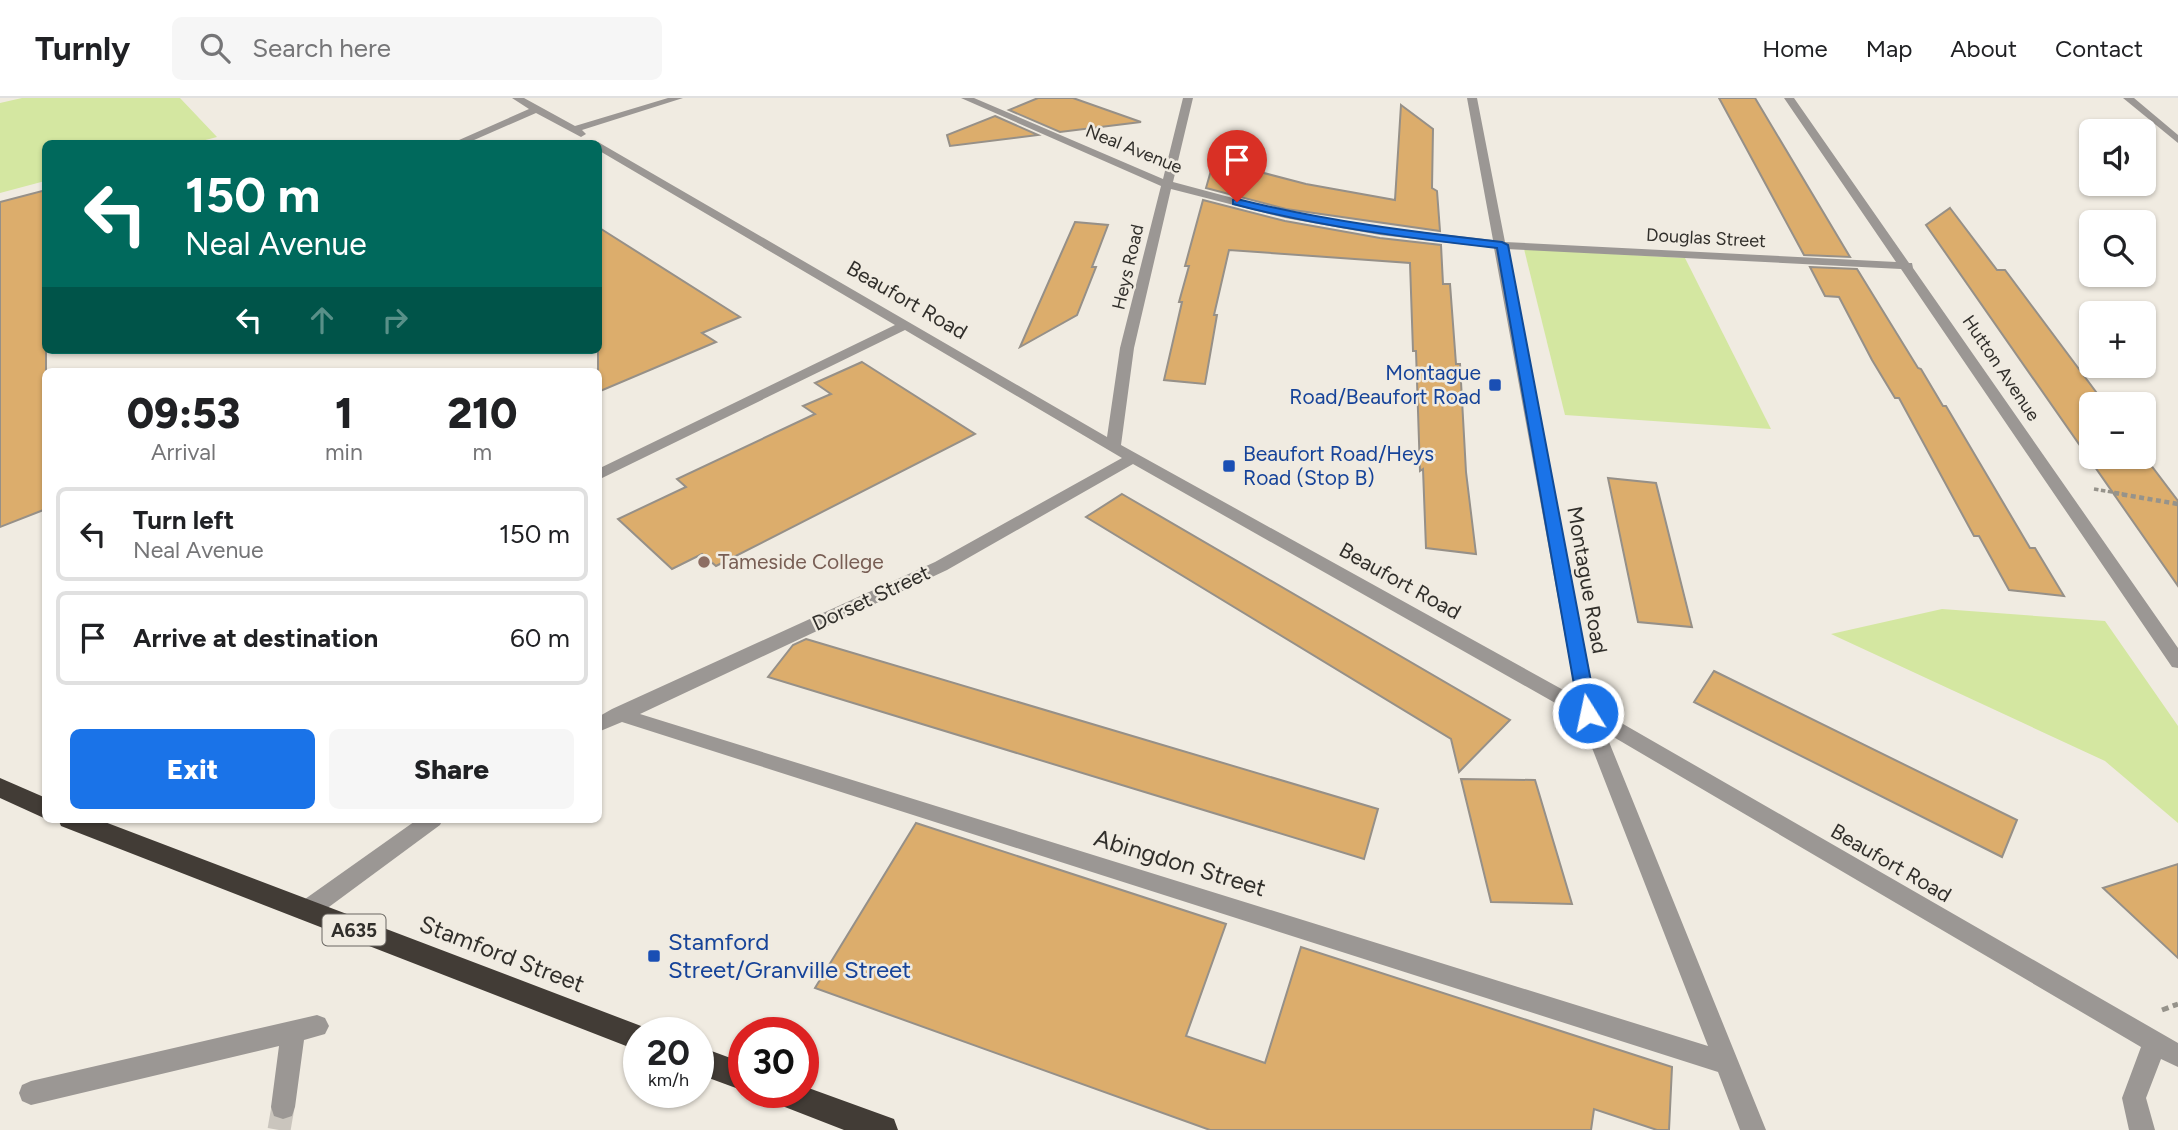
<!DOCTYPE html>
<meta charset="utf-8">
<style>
:root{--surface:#fff;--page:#f6f6f6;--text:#202124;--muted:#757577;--line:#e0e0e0;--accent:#1a73e8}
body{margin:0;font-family:Figtree,sans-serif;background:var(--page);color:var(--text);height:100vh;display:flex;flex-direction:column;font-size:26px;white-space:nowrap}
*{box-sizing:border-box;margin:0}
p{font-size:23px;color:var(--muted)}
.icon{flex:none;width:38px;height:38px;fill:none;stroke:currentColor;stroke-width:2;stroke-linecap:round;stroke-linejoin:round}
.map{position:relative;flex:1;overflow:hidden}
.drawer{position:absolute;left:42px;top:270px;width:560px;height:455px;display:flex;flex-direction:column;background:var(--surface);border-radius:10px;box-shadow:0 2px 5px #0004}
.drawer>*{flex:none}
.top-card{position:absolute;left:42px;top:42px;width:560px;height:214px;border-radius:10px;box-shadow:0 2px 5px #0004;background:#00695c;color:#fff;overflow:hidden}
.controls{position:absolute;left:2079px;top:21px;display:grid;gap:14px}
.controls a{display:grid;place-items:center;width:77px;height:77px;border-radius:10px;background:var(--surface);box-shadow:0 2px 5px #0004;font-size:35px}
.speed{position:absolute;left:623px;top:919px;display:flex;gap:14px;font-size:35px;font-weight:700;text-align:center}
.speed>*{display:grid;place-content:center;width:91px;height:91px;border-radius:50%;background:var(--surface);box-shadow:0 2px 5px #0004;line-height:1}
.speed small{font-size:18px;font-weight:400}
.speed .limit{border:10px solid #d22;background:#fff;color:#111}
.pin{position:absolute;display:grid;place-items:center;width:60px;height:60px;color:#fff;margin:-72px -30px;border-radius:50% 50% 50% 0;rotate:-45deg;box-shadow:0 0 7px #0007}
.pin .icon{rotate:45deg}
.me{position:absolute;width:77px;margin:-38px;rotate:350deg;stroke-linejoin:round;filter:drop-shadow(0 0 5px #0008)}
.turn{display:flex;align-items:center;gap:24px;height:147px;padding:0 28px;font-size:32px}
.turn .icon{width:91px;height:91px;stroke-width:2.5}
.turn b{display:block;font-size:49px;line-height:60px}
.lanes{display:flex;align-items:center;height:66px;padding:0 28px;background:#0003;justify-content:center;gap:35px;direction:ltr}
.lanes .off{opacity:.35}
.eta{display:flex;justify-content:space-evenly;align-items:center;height:119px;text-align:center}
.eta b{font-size:42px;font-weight:800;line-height:49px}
.button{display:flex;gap:14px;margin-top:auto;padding:14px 28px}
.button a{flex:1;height:80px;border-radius:10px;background:var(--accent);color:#fff;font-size:28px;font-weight:800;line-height:80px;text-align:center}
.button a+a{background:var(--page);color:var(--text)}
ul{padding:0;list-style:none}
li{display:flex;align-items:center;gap:21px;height:94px;margin:0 14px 10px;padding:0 14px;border:4px solid var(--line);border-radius:10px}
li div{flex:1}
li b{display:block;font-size:26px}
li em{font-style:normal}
header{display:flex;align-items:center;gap:42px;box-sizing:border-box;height:98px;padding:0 35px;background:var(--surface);border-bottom:2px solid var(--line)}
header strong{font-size:33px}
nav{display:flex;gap:38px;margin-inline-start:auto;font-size:24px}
.search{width:490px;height:63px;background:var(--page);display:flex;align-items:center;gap:18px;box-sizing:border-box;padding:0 24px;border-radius:10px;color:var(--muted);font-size:26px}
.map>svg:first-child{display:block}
.green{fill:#d4e7a1}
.building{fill:#dcad6c;stroke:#969088;stroke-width:2}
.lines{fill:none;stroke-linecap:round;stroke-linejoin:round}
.minor-tunnel{stroke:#cac5bd;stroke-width:23;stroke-dasharray:23 11;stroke-linecap:butt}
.path-far2{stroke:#96938b;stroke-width:3.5;stroke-dasharray:4.5 2.5;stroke-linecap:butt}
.path-far1{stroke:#96938b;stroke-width:4.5;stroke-dasharray:5 3.5;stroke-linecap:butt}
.path{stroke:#96938b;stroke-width:5;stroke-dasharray:7 4.5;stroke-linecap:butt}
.minor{fill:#9b9794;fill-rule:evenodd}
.highway{fill:#423c36;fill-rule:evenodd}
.route{fill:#1a73e8;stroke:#114b97;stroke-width:2}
.transit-dot{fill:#1a4fb4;stroke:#f0ebe1;stroke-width:2.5}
.education-dot{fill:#8d6e63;stroke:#f0ebe1;stroke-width:2.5}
.labels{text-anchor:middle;stroke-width:5;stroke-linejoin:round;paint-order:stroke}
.far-street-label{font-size:18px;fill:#312f2b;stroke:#f0ebe1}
.shield{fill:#f0ebe1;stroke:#6a6762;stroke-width:2}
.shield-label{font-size:19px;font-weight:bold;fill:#312f2b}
.street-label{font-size:21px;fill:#312f2b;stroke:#f0ebe1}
.transit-label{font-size:21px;fill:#164399;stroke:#f0ebe1;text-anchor:end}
.education-label{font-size:21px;fill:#785e54;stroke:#f0ebe1;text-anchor:start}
.near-street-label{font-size:24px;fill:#312f2b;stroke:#f0ebe1}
.near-transit-label{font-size:24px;fill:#164399;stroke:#f0ebe1;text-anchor:start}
</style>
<header>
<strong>Turnly</strong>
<div class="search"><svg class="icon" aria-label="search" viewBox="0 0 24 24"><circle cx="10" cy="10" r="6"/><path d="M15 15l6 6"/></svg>Search here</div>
<nav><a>Home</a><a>Map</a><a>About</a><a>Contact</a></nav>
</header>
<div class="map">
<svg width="2178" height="1032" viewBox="0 0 2178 1032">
<rect width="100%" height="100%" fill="#f0ebe1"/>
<g class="green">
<polygon points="22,0 180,0 217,39 190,46 46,46 45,83 0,95 0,5"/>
<polygon points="1524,151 1685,160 1771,331 1565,317"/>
<polygon points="1942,511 2105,523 2178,628 2178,725 2105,663 1831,536"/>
</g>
<g class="building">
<polygon points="1038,0 1073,0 1141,24 1060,34 1009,12"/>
<polygon points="1719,0 1755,0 1850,159 1804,157"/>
<polygon points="1401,7 1433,31 1432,90 1437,93 1440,133 1286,111 1206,90 1214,62 1306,86 1395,102"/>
<polygon points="995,18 1038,37 950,48 947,37"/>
<polygon points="46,92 46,411 0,429 0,104"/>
<polygon points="1203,102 1285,123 1380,140 1441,147 1443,186 1450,186 1456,266 1460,266 1466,374 1476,456 1426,450 1423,371 1420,373 1416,253 1413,253 1410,165 1229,152 1214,217 1217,217 1205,286 1164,282 1182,204 1179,204 1189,168 1185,168"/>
<polygon points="1950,110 1997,172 2005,172 2105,306 2091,306 2091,359 2144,358 2178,403 2178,488 1926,127"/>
<polygon points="1075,124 1108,127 1092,169 1096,169 1077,217 1020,249"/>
<polygon points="598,129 740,219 702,235 716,244 598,294"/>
<polygon points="1810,169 1857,171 1918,270 1921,271 1943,308 1946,308 2030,450 2035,450 2064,498 2009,492 1979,438 1974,438 1899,300 1895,300 1872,262 1839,199 1825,198"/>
<polygon points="862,264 975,336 716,468 702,456 672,471 618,421 686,389 677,381 815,316 803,308 831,296 815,285"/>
<polygon points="1608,380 1656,385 1692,529 1638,524"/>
<polygon points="1122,396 1510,622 1459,674 1451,641 1086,419"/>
<polygon points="806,541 1378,711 1364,761 768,579 793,547"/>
<polygon points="1714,573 2017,722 2002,759 1694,604"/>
<polygon points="1461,681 1535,682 1572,806 1491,804"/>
<polygon points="916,725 1226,826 1186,938 1265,965 1301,849 1672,969 1669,1032 1657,1032 1594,1011 1591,1032 1210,1032 815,890"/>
<polygon points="2178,766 2178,860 2103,790"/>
</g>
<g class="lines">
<polyline class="minor-tunnel" points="279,1032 283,1009"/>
<polyline class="path-far2" points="2094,391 2123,396"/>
<polyline class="path-far1" points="2114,395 2178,406"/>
<polyline class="path" points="2162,912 2178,906"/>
<g class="minor">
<polygon points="512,0 524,0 575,28 668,0 683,0 582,32 586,36 581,39 536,15 465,46 450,46 529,11"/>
<path d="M961,0H974L1163,81L1183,0H1193L1173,84L1285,114L1380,129L1493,142L1467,0H1477L1505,144L1896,164L1784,0H1794L1909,165H1912L1913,170L2178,550V570L2172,569L1901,171L1506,151L1597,611L2178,945V969L2161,961L2146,1000L2155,1032H2129L2122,1000L2141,949L1605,634L1766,1032H1740L1718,974L622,624L598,634V619L612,611L935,464L1122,360L905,232L598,382V371L895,227L598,52V46H594L598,44L1107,339L1120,250L1161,88ZM1171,91L1285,120L1380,137L1494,150L1576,599L1121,347L1134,250ZM1133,366L1580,619L1708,948L640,616L947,472Z"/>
<polygon points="2123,0 2134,0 2178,37 2178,45"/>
<polygon points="418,721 443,721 440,727 314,820 306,822 298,820 295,813 298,806"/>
<polygon points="317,917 325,920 329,928 325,936 304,942 295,1009 292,1018 283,1021 274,1018 271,1009 279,948 31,1007 22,1003 19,995 22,987 31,983"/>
</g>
<g class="highway">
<polygon points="0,680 46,700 46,721 0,700"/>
<polygon points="58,721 97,721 649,931 651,934 639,934 639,953 61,728"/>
<polygon points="698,948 744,965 744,993 698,976"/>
<polygon points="803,988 894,1021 898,1032 844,1032 772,1004 767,994 803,994"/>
</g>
</g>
<path class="route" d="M1237,101C1325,123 1413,134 1502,144L1508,147L1597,615L1594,620H1582L1579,615L1497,150C1408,140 1320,129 1233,106V102Z"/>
<g class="transit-dot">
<rect x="1488" y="280" width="14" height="14" rx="3.5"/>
<rect x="1222" y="361" width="14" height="14" rx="3.5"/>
<rect x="647" y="851" width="14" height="14" rx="3.5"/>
</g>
<circle class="education-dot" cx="704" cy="464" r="7"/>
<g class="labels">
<g class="far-street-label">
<text transform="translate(1134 51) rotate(22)" y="6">Neal Avenue</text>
<text transform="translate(1706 140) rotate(3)" y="6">Douglas Street</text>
<text transform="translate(1128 169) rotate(-77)" y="6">Heys Road</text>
<text transform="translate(2001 270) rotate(56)" y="6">Hutton Avenue</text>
</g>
<rect class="shield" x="322.5" y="816.5" width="63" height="31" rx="5"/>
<g class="shield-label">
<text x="354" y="839">A635</text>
</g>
<g class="street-label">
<text transform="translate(907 202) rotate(30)" y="7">Beaufort Road</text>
<text transform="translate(1587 482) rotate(80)" y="7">Montague Road</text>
<text transform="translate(1400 483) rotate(29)" y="7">Beaufort Road</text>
<text transform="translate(871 500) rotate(-25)" y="7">Dorset Street</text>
<text transform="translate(1891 765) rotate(30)" y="7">Beaufort Road</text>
</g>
<g class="transit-label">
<text x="1481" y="282">Montague<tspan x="1481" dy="24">Road/Beaufort Road</tspan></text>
<text x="1243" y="363" text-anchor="start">Beaufort Road/Heys<tspan x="1243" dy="24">Road (Stop B)</tspan></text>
</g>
<g class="education-label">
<text x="718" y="471">Tameside College</text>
</g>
<g class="near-street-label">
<text transform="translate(1180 765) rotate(17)" y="8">Abingdon Street</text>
<text transform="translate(502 856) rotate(21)" y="8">Stamford Street</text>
</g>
<g class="near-transit-label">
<text x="668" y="852">Stamford<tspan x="668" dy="28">Street/Granville Street</tspan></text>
</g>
</g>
</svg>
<div class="controls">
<a><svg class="icon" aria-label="sound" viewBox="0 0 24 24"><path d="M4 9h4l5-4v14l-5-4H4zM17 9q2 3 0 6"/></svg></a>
<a><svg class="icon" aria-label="search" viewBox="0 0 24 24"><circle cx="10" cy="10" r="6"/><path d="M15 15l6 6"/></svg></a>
<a>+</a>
<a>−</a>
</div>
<div class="speed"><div>20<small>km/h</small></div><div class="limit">30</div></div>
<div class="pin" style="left:1237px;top:104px;background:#d93025"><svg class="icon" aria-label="arrive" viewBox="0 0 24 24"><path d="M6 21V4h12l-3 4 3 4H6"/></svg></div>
<svg class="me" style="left:1588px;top:615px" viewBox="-20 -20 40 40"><circle r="17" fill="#1a73e8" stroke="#fff" stroke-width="3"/><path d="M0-11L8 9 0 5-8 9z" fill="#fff"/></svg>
<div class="top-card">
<div class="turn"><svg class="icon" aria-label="left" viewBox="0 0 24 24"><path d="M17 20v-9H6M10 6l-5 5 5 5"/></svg><div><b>150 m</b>Neal Avenue</div></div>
<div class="lanes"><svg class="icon" aria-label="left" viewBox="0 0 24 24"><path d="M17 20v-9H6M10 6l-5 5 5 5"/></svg><svg class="icon off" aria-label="ahead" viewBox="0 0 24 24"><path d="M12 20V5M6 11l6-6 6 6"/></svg><svg class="icon off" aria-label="right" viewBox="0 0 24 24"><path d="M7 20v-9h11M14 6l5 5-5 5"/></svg></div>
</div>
<section class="drawer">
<div class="eta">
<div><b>09:53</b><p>Arrival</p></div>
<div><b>1</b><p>min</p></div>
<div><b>210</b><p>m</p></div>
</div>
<ul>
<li><svg class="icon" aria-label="left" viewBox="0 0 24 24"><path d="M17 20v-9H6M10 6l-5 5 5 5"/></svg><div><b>Turn left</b><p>Neal Avenue</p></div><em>150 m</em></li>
<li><svg class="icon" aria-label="arrive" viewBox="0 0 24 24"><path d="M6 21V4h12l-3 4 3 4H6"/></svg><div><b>Arrive at destination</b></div><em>60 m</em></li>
</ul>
<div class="button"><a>Exit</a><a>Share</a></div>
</section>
</div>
